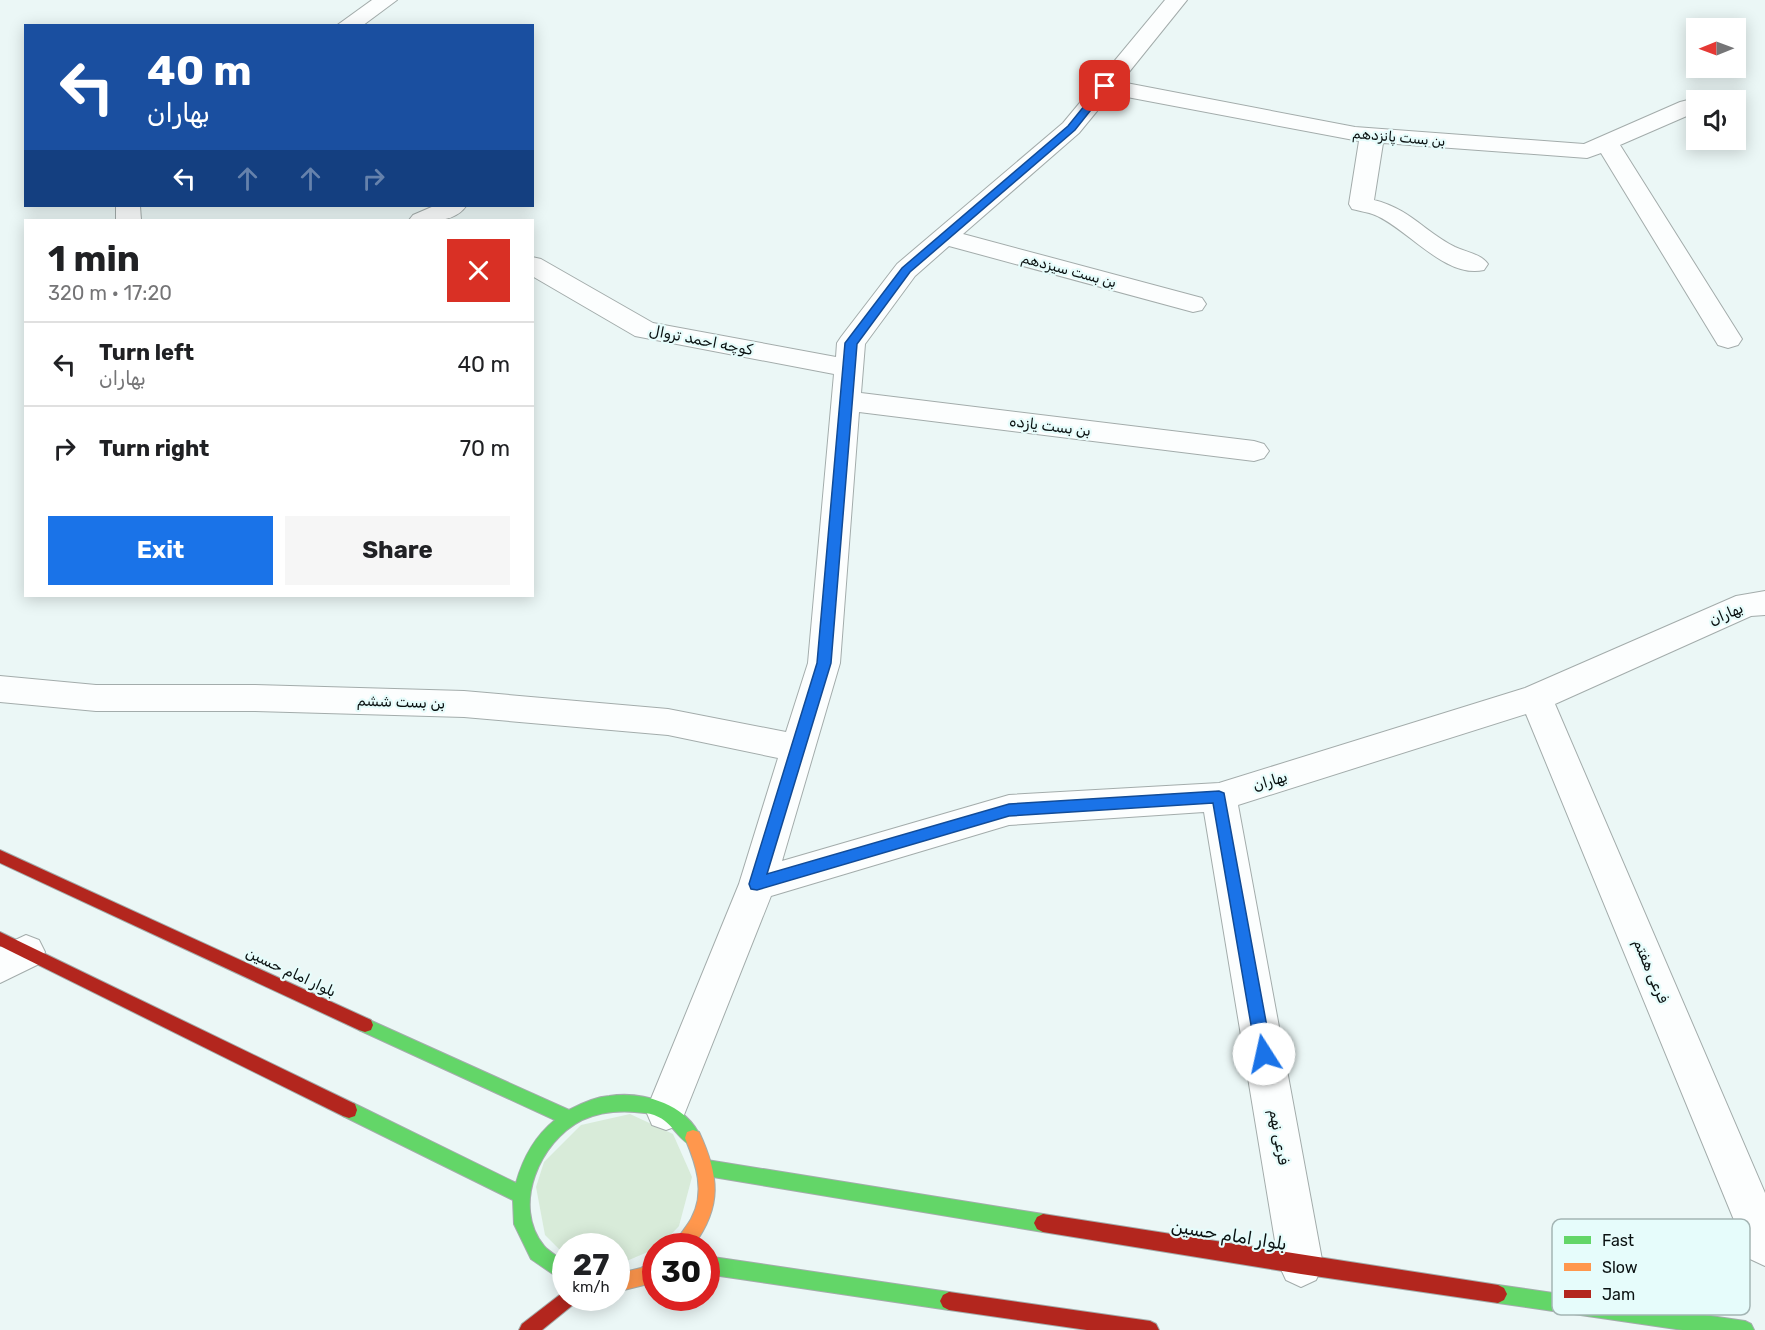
<!DOCTYPE html>
<meta charset="utf-8">
<style>
:root{--surface:#fff;--page:#f6f6f6;--text:#202124;--muted:#757577;--line:#e0e0e0;--accent:#1a73e8}
body{margin:0;font-family:Rubik,Cairo,sans-serif;background:var(--page);color:var(--text);height:100vh;display:flex;flex-direction:column;font-size:22px;white-space:nowrap}
*{box-sizing:border-box;margin:0}
p{font-size:20px;color:var(--muted)}
.icon{flex:none;width:33px;height:33px;fill:none;stroke:currentColor;stroke-width:2;stroke-linecap:round;stroke-linejoin:round}
.map{position:relative;flex:1;overflow:hidden}
.drawer{position:absolute;left:24px;top:219px;width:510px;height:378px;display:flex;flex-direction:column;background:var(--surface);border-radius:0px;box-shadow:0 3px 15px #0003}
.drawer>*{flex:none}
.banner{position:absolute;left:24px;top:24px;width:510px;height:183px;border-radius:0px;box-shadow:0 3px 15px #0003;background:#1a4fa0;color:#fff;overflow:hidden}
.needle{width:39px;rotate:269deg}
.tools{position:absolute;left:1686px;top:18px;display:grid;gap:12px}
.tools a{display:grid;place-items:center;width:60px;height:60px;border-radius:0px;background:var(--surface);box-shadow:0 3px 15px #0003;font-size:30px}
.speed{position:absolute;left:552px;top:1233px;display:flex;gap:12px;font-size:30px;font-weight:700;text-align:center}
.speed>*{display:grid;place-content:center;width:78px;height:78px;border-radius:50%;background:var(--surface);box-shadow:0 3px 15px #0003;line-height:1}
.speed small{font-size:15px;font-weight:400}
.speed .limit{border:9px solid #d22;background:#fff;color:#111}
.pin{position:absolute;display:grid;place-items:center;width:51px;height:51px;color:#fff;margin:-26px;border-radius:12px;box-shadow:0 3px 9px #0006}
.me{position:absolute;width:66px;margin:-33px;rotate:350deg;stroke-linejoin:round;filter:drop-shadow(0 0 4px #0008)}
.turn{display:flex;align-items:center;gap:21px;height:126px;padding:0 24px;font-size:27px}
.turn .icon{width:78px;height:78px;stroke-width:2.5}
.turn b{display:block;font-size:42px;line-height:51px}
.lanes{display:flex;align-items:center;height:57px;padding:0 24px;background:#0003;justify-content:center;gap:30px;direction:ltr}
.lanes .off{opacity:.35}
.round{display:grid;place-items:center;flex:none;width:63px;height:63px;border-radius:0px;background:var(--page)}
.headline{display:flex;align-items:center;justify-content:space-between;height:102px;padding:0 24px}
h1{font-size:36px;font-weight:700;line-height:45px}
.action{display:flex;gap:12px;margin-top:auto;padding:12px 24px}
.action a{flex:1;height:69px;border-radius:0px;background:var(--accent);color:#fff;font-size:24px;font-weight:700;line-height:69px;text-align:center}
.action a+a{background:var(--page);color:var(--text)}
ul{padding:0;list-style:none}
li{display:flex;align-items:center;gap:18px;height:84px;padding:0 24px;border-top:2px solid var(--line)}
li div{flex:1}
li b{display:block;font-size:22px}
li em{font-style:normal}
.map>svg:first-child{display:block}
.green{fill:#d8ebd9}
.lines{fill:none;stroke-linecap:round;stroke-linejoin:round}
.street-casing{stroke:#a3acab;stroke-width:2}
.fast-casing{stroke:#a3acab;stroke-width:2}
.slow-casing{stroke:#a3acab;stroke-width:2}
.jam-casing{stroke:#a3acab;stroke-width:2}
.street{fill:#fcfefe;fill-rule:evenodd}
.fast{fill:#63d668;fill-rule:evenodd}
.slow{fill:#ff974d;fill-rule:evenodd}
.jam{fill:#b3261e;fill-rule:evenodd}
.route{fill:#1a73e8;stroke:#114b97;stroke-width:1.5}
.labels{text-anchor:middle;stroke-width:4.5;stroke-linejoin:round;paint-order:stroke}
.far-street-label{font-size:14px;fill:#091010;stroke:#e6fcfb}
.street-label{font-size:15px;fill:#091010;stroke:#e6fcfb}
.near-street-label{font-size:18px;fill:#091010;stroke:#e6fcfb}
.key{fill:#e6fcfb;stroke:#a4b5b4;stroke-width:1.5}
.key-label{font-size:16px;fill:#091010}
</style>
<div class="map">
<svg width="1765" height="1330" viewBox="0 0 1765 1330">
<rect width="100%" height="100%" fill="#ebf7f6"/>
<polygon class="green" points="630,1114 673,1134 692,1177 679,1226 660,1246 656,1246 655,1249 617,1265 616,1246 566,1246 565,1255 545,1235 536,1187 544,1162 581,1125"/>
<g class="lines">
<defs>
<g id="street">
<polygon points="372,0 397,0 362,26 336,26"/>
<path d="M1165,0H1187L1121,82L1355,127L1584,144L1680,102L1688,100L1696,102V112L1620,145L1742,339L1738,345L1728,348L1718,345L1601,153L1587,158L1383,143L1374,200C1410,209 1425,232 1455,247C1466,252 1481,254 1488,264L1484,270C1445,279 1407,228 1375,215C1368,212 1359,211 1352,209L1349,204L1359,141L1111,94L1079,133L963,234L1202,298L1206,304L1202,310L1193,312L949,246L915,276L865,344L861,393L1254,441L1264,444L1269,451L1264,458L1254,461L859,412L840,663L782,861L1009,795L1219,783L1525,688L1736,596L1765,591V615L1751,616L1555,704L1765,1193V1266L1750,1259L1526,714L1238,805L1323,1265L1316,1280L1301,1287L1286,1280L1279,1265L1204,812L1009,825L771,896L680,1125L666,1130L652,1125L646,1111L739,884L778,758L668,735L464,717L255,711H96L0,702V676L96,685H255L464,691L668,709L786,732L808,663L834,374L635,336L532,276V257L541,259L653,323L836,357L837,343L841,337L897,264L1063,123Z"/>
<polygon points="116,206 140,206 141,220 116,220"/>
<path d="M434,206H466C455,223 427,222 409,220L413,215Z"/>
<polygon points="26,935 39,940 45,952 39,964 0,983 0,947"/>
</g>
<g id="fast">
<path d="M365,1018L569,1110C580,1104 596,1097 609,1096C643,1091 687,1104 701,1138L699,1144L693,1146C676,1140 672,1116 645,1113C624,1110 602,1111 582,1120C540,1141 511,1206 544,1246C549,1252 559,1257 566,1263V1283L531,1259L514,1224L513,1200L343,1116L341,1110L343,1104L349,1102L355,1104L516,1183C523,1158 534,1137 555,1120L359,1030L357,1025L359,1020Z"/>
<polygon points="707,1160 1043,1214 1049,1217 1052,1223 1049,1229 1043,1232 707,1176 701,1174 698,1168 701,1162"/>
<polygon points="706,1256 949,1292 955,1295 958,1301 955,1307 949,1310 706,1274"/>
<polygon points="1498,1285 1745,1321 1751,1324 1754,1330 1683,1330 1498,1303 1492,1300 1489,1294 1492,1288"/>
</g>
<g id="slow">
<path d="M693,1130L699,1132C719,1175 723,1206 693,1246H674C678,1236 686,1228 691,1219C706,1192 696,1164 685,1138L687,1132Z"/>
<polygon points="656,1260 656,1279 644,1285 616,1292 616,1274 641,1268"/>
</g>
<g id="jam">
<polygon points="0,850 371,1020 373,1025 371,1030 365,1032 359,1030 0,863"/>
<polygon points="0,932 355,1104 357,1110 355,1116 349,1118 343,1116 0,946"/>
<polygon points="1043,1214 1498,1285 1504,1288 1507,1294 1504,1300 1498,1303 1301,1274 1043,1232 1037,1229 1034,1223 1037,1217"/>
<polygon points="566,1290 566,1298 577,1298 574,1304 542,1330 519,1330 522,1324"/>
<polygon points="949,1292 1150,1321 1156,1324 1159,1330 1087,1330 949,1310 943,1307 940,1301 943,1295"/>
</g>
</defs>
<use href="#street" class="street-casing"/>
<use href="#fast" class="fast-casing"/>
<use href="#slow" class="slow-casing"/>
<use href="#jam" class="jam-casing"/>
<use href="#street" class="street"/>
<use href="#fast" class="fast"/>
<use href="#slow" class="slow"/>
<use href="#jam" class="jam"/>
</g>
<polygon class="route" points="1102,84 1110,86 1075,130 910,272 857,344 831,663 767,874 1009,804 1219,791 1224,793 1272,1054 1270,1060 1264,1062 1258,1060 1256,1054 1213,803 1009,816 757,890 751,889 749,884 817,663 845,343 902,268 1068,126"/>
<g class="labels">
<g class="far-street-label">
<text transform="translate(1399 137) rotate(5)" y="5">بن بست پانزدهم</text>
<text transform="translate(1069 270) rotate(15)" y="5">بن بست سیزدهم</text>
</g>
<g class="street-label">
<text transform="translate(701 340) rotate(11)" y="5">کوچه احمد تروال</text>
<text transform="translate(1050 426) rotate(7)" y="5">بن بست یازده</text>
<text transform="translate(1726 614) rotate(-23)" y="5">بهاران</text>
<text transform="translate(401 702) rotate(2)" y="5">بن بست ششم</text>
<text transform="translate(1270 781) rotate(-17)" y="5">بهاران</text>
<text transform="translate(1651 971) rotate(67)" y="5">فرعی هفتم</text>
<text transform="translate(291 972) rotate(25)" y="5">بلوار امام حسین</text>
<text transform="translate(1279 1137) rotate(80)" y="5">فرعی نهم</text>
</g>
<g class="near-street-label">
<text transform="translate(1229 1235) rotate(9)" y="6">بلوار امام حسین</text>
</g>
</g>
<rect x="1552" y="1219" width="198" height="96" rx="9" class="key"/>
<rect x="1564" y="1236" width="27" height="8" fill="#63d668"/>
<rect x="1564" y="1263" width="27" height="8" fill="#ff974d"/>
<rect x="1564" y="1290" width="27" height="8" fill="#b3261e"/>
<g class="key-label">
<text x="1602" y="1246">Fast</text>
<text x="1602" y="1273">Slow</text>
<text x="1602" y="1300">Jam</text>
</g>
</svg>
<div class="tools">
<a><svg class="needle" viewBox="-14 -14 28 28"><path d="M0-13l5 13h-10z" fill="#e53935"/><path d="M0 13l5-13h-10z" fill="#757577"/></svg></a>
<a><svg class="icon" aria-label="sound" viewBox="0 0 24 24"><path d="M4 9h4l5-4v14l-5-4H4zM17 9q2 3 0 6"/></svg></a>
</div>
<div class="speed"><div>27<small>km/h</small></div><div class="limit">30</div></div>
<div class="pin" style="left:1105px;top:86px;background:#d93025"><svg class="icon" aria-label="arrive" viewBox="0 0 24 24"><path d="M6 21V4h12l-3 4 3 4H6"/></svg></div>
<svg class="me" style="left:1264px;top:1054px" viewBox="-20 -20 40 40"><circle r="19" fill="#fff"/><path d="M0-13L10 11 0 6-10 11z" fill="#1a73e8"/></svg>
<div class="banner">
<div class="turn"><svg class="icon" aria-label="left" viewBox="0 0 24 24"><path d="M17 20v-9H6M10 6l-5 5 5 5"/></svg><div><b>40 m</b>بهاران</div></div>
<div class="lanes"><svg class="icon" aria-label="left" viewBox="0 0 24 24"><path d="M17 20v-9H6M10 6l-5 5 5 5"/></svg><svg class="icon off" aria-label="ahead" viewBox="0 0 24 24"><path d="M12 20V5M6 11l6-6 6 6"/></svg><svg class="icon off" aria-label="ahead" viewBox="0 0 24 24"><path d="M12 20V5M6 11l6-6 6 6"/></svg><svg class="icon off" aria-label="right" viewBox="0 0 24 24"><path d="M7 20v-9h11M14 6l5 5-5 5"/></svg></div>
</div>
<section class="drawer">
<div class="headline"><div><h1>1 min</h1><p>320 m · 17:20</p></div><a class="round" style="background:#d93025;color:#fff"><svg class="icon" aria-label="close" viewBox="0 0 24 24"><path d="M6 6l12 12M18 6L6 18"/></svg></a></div>
<ul>
<li><svg class="icon" aria-label="left" viewBox="0 0 24 24"><path d="M17 20v-9H6M10 6l-5 5 5 5"/></svg><div><b>Turn left</b><p>بهاران</p></div><em>40 m</em></li>
<li><svg class="icon" aria-label="right" viewBox="0 0 24 24"><path d="M7 20v-9h11M14 6l5 5-5 5"/></svg><div><b>Turn right</b></div><em>70 m</em></li>
</ul>
<div class="action"><a>Exit</a><a>Share</a></div>
</section>
</div>
